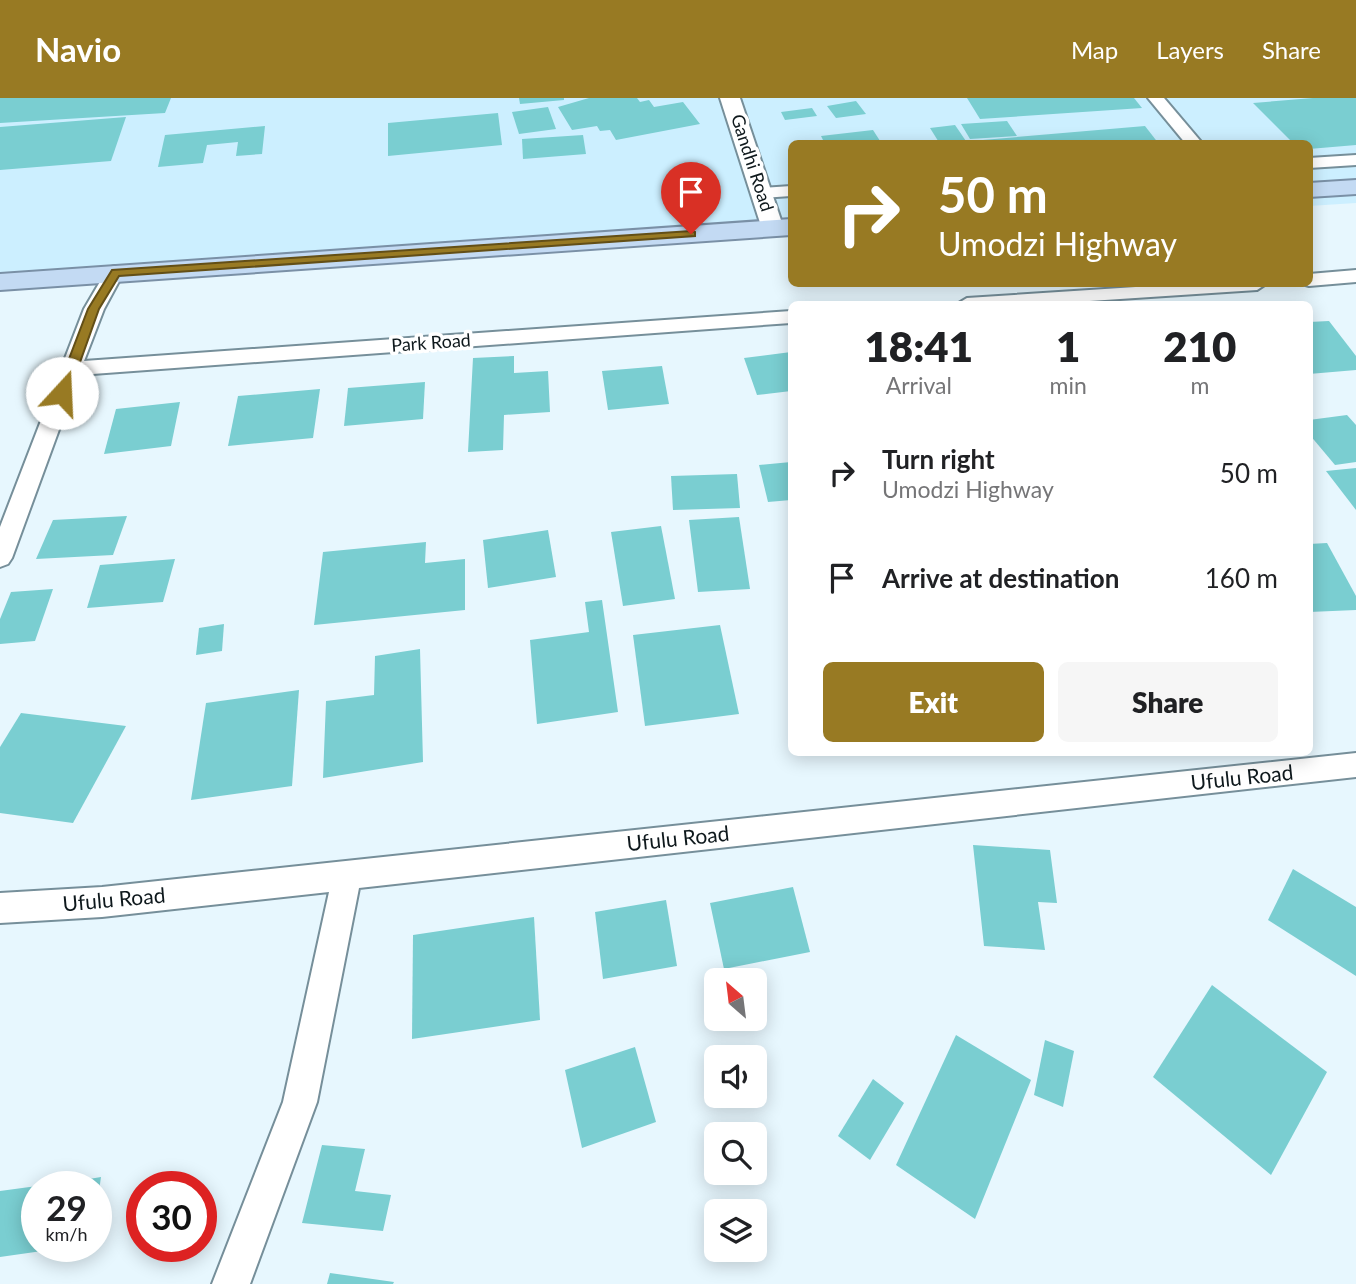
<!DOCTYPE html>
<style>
:root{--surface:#fff;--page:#f6f6f6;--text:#202124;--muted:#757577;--accent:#987a23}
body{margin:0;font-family:Lato,sans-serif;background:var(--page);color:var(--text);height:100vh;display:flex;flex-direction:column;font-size:26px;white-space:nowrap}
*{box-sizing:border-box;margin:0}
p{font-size:23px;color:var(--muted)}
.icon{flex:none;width:38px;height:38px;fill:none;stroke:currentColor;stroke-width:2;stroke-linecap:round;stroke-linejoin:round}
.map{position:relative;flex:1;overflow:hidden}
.drawer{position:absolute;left:788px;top:203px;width:525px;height:455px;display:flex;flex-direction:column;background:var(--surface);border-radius:10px;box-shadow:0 4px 18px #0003}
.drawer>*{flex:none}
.guide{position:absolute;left:788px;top:42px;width:525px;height:147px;border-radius:10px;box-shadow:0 4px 18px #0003;background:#987a23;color:#fff;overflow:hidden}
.needle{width:46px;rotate:332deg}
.fabs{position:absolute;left:704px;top:870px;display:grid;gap:14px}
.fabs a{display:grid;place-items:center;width:63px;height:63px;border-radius:10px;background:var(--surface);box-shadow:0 4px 18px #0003;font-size:35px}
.speed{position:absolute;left:21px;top:1073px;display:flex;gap:14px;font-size:35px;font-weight:700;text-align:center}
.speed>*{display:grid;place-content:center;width:91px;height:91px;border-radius:50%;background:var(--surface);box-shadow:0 4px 18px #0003;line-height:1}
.speed small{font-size:18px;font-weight:400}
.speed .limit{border:10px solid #d22;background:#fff;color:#111}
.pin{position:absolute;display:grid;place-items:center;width:60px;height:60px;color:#fff;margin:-72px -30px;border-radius:50% 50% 50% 0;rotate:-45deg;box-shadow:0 0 7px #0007}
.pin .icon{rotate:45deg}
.me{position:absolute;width:77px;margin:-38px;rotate:20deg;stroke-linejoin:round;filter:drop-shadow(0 0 5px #0008)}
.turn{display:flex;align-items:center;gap:24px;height:147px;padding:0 35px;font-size:32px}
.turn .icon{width:91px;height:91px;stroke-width:2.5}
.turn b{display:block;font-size:49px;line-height:60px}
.eta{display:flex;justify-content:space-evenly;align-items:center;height:119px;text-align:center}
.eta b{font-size:42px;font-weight:800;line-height:49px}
.primary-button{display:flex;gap:14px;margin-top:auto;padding:14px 35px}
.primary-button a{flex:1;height:80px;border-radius:10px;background:var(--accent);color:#fff;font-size:28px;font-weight:800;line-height:80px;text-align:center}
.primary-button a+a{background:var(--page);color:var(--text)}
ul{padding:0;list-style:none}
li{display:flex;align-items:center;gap:21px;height:105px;padding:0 35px}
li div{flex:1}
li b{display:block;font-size:26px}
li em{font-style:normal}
header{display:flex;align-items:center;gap:42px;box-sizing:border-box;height:98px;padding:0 35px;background:var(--accent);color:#fff}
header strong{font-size:33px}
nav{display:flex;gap:38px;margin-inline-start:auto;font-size:24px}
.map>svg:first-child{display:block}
.built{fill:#ccefff}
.building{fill:#7aced1}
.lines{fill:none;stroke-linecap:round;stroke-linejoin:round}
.minor-casing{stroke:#768f9a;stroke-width:4}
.tertiary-casing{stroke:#768f9a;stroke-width:4}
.trunk-casing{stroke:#7a90a6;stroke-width:4}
.minor{fill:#fff;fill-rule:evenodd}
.tertiary{fill:#fff;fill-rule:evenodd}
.trunk{fill:#c3daf3;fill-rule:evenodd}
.route{fill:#987a23;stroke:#634f17;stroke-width:2}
.labels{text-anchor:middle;stroke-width:7;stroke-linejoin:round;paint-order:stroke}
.far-street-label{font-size:18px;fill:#0e181c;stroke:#fff}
.street-label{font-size:21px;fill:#0e181c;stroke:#fff}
</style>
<header>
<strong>Navio</strong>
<nav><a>Map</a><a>Layers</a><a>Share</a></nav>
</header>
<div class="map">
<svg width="1356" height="1186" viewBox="0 0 1356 1186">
<rect width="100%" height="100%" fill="#e7f7fe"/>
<polygon class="built" points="0,0 1356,0 1356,105 1309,108 1309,46 791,46 791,136 0,186"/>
<g class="building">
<polygon points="0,0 171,0 165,15 0,25"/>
<polygon points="519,0 564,0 564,2 520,6"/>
<polygon points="589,0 637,0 640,4 649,2 654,9 683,4 700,26 616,42 610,32 600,33 597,28 572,32 558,9"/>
<polygon points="967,0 1134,0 1142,10 980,21"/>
<polygon points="1313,0 1356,0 1356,47 1309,51 1309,46 1294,46 1253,5"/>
<polygon points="856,3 866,16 836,20 827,8"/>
<polygon points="548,9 556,31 519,36 512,14"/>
<polygon points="812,10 817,18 785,22 781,14"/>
<polygon points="498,15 502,47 388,58 388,25"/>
<polygon points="126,19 111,63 0,72 0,29"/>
<polygon points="1007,23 1017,38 970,41 961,26"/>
<polygon points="955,27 968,46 940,46 930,30"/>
<polygon points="265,28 262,56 236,58 238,44 207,47 203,65 158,69 165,37"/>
<polygon points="1145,28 1159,46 973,46 971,43"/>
<polygon points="873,32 882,46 825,46 821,38"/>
<polygon points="583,37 586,56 523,61 522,41"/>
<polygon points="1329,223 1356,258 1356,272 1309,276 1309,224"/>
<polygon points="791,254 791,293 757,297 744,260"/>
<polygon points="514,258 514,275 548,273 550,314 504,317 503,352 468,354 473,260"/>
<polygon points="662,268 669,306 608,312 602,273"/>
<polygon points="425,284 423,321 344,328 348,290"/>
<polygon points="320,291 313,340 228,348 238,298"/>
<polygon points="180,304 171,348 104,356 116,311"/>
<polygon points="1347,317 1356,327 1356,364 1335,367 1309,336 1309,322"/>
<polygon points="791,364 791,402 768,404 759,367"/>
<polygon points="1356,370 1356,412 1326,373"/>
<polygon points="737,376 740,410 673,412 671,378"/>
<polygon points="127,418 113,457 36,461 53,422"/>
<polygon points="739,419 750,491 698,494 689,422"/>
<polygon points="661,428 675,501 623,508 611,434"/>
<polygon points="548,432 556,479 488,490 483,442"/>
<polygon points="426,444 425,465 465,461 465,512 314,527 323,454"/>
<polygon points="1327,445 1356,498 1356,512 1309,514 1309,446"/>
<polygon points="175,461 163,504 87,510 100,467"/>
<polygon points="53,491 35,543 0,546 0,521 11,494"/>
<polygon points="602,502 618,614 537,626 530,542 589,534 585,504"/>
<polygon points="224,526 222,553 196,557 199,530"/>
<polygon points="720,527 739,616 645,628 633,537"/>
<polygon points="420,551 423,664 323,680 326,603 374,597 375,558"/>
<polygon points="299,592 292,688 191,702 206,605"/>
<polygon points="21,615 126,628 73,725 0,715 0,649"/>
<polygon points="973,747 1050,752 1057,805 1038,804 1045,852 984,848"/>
<polygon points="1293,771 1356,809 1356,878 1268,822"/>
<polygon points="793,789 810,854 724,871 710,805"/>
<polygon points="666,802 677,868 603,881 595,814"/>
<polygon points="534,819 540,922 412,941 413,837"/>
<polygon points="1212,887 1327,974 1271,1077 1153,979"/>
<polygon points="956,937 1031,982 975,1121 896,1067"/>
<polygon points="1045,942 1074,953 1063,1009 1034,997"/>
<polygon points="635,949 656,1024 582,1050 565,972"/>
<polygon points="873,981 904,1005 870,1062 838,1038"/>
<polygon points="322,1047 365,1051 355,1093 391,1097 383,1133 302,1125"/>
<polygon points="101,1079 98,1100 96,1088 47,1088"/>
<polygon points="37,1088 37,1148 63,1150 0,1159 0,1093"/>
<polygon points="330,1175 394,1184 393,1186 327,1186"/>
</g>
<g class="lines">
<defs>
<g id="minor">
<polygon points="1148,0 1164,0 1203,46 1186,46"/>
<polygon points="1356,57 1356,67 1309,70 1309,60"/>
<polygon points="791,88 791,98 761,100 753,95 761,90"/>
<polygon points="115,168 124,174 104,211 84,263 791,213 791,225 79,277 12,460 8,466 0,469 0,429 84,211 108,170"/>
<polygon points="1356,172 1356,184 1309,188 1302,186 1309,186 1309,176"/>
<polygon points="1182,186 1266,186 1257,192 1044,206 957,206 967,200"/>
<polygon points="1356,655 1356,679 359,790 317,1004 250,1186 212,1186 283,1004 329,794 102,819 0,825 0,795 102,789"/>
</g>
<polygon id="tertiary" points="720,0 740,0 784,131 781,136 765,136 762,131"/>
<g id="trunk">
<polygon points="1356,82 1356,96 1309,99 1309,85"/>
<polygon points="791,121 791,137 0,192 0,176"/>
</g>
</defs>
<use href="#minor" class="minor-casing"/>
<use href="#tertiary" class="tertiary-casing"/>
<use href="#trunk" class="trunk-casing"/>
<use href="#minor" class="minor"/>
<use href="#tertiary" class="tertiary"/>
<use href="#trunk" class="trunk"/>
</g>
<polygon class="route" points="691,133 695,134 695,138 119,178 99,211 69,295 62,299 56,295 88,211 112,172"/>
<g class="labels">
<g class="far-street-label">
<text transform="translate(752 65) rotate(72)" y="6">Gandhi Road</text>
<text transform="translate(431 245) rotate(-4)" y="6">Park Road</text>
</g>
<g class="street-label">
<text transform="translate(1242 680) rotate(-6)" y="7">Ufulu Road</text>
<text transform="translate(678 741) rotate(-6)" y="7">Ufulu Road</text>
<text transform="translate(114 802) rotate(-5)" y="7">Ufulu Road</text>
</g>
</g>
</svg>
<div class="fabs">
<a><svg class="needle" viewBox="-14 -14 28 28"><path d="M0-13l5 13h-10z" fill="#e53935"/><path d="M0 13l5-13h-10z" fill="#757577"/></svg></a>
<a><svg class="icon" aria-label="sound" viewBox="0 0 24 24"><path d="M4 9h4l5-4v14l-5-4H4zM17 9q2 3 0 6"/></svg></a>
<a><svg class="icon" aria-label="search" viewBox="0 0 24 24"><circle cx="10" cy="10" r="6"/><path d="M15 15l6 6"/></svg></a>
<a><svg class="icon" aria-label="layers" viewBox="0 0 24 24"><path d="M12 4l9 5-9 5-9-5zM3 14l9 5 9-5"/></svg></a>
</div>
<div class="speed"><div>29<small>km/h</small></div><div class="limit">30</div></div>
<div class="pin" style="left:691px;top:136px;background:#d93025"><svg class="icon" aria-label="arrive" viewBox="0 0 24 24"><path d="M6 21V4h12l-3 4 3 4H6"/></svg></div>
<svg class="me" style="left:62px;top:295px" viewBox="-20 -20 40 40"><circle r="19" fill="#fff"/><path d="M0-13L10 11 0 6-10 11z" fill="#987a23"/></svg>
<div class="guide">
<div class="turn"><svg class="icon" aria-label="right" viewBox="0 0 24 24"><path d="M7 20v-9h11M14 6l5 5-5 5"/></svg><div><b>50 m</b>Umodzi Highway</div></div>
</div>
<section class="drawer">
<div class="eta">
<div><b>18:41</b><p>Arrival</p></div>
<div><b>1</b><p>min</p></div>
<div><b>210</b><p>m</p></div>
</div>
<ul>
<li><svg class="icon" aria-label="right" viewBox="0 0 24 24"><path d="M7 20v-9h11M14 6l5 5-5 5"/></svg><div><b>Turn right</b><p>Umodzi Highway</p></div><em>50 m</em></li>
<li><svg class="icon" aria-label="arrive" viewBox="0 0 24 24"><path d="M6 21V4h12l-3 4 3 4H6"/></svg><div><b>Arrive at destination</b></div><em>160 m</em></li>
</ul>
<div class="primary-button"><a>Exit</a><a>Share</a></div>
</section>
</div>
